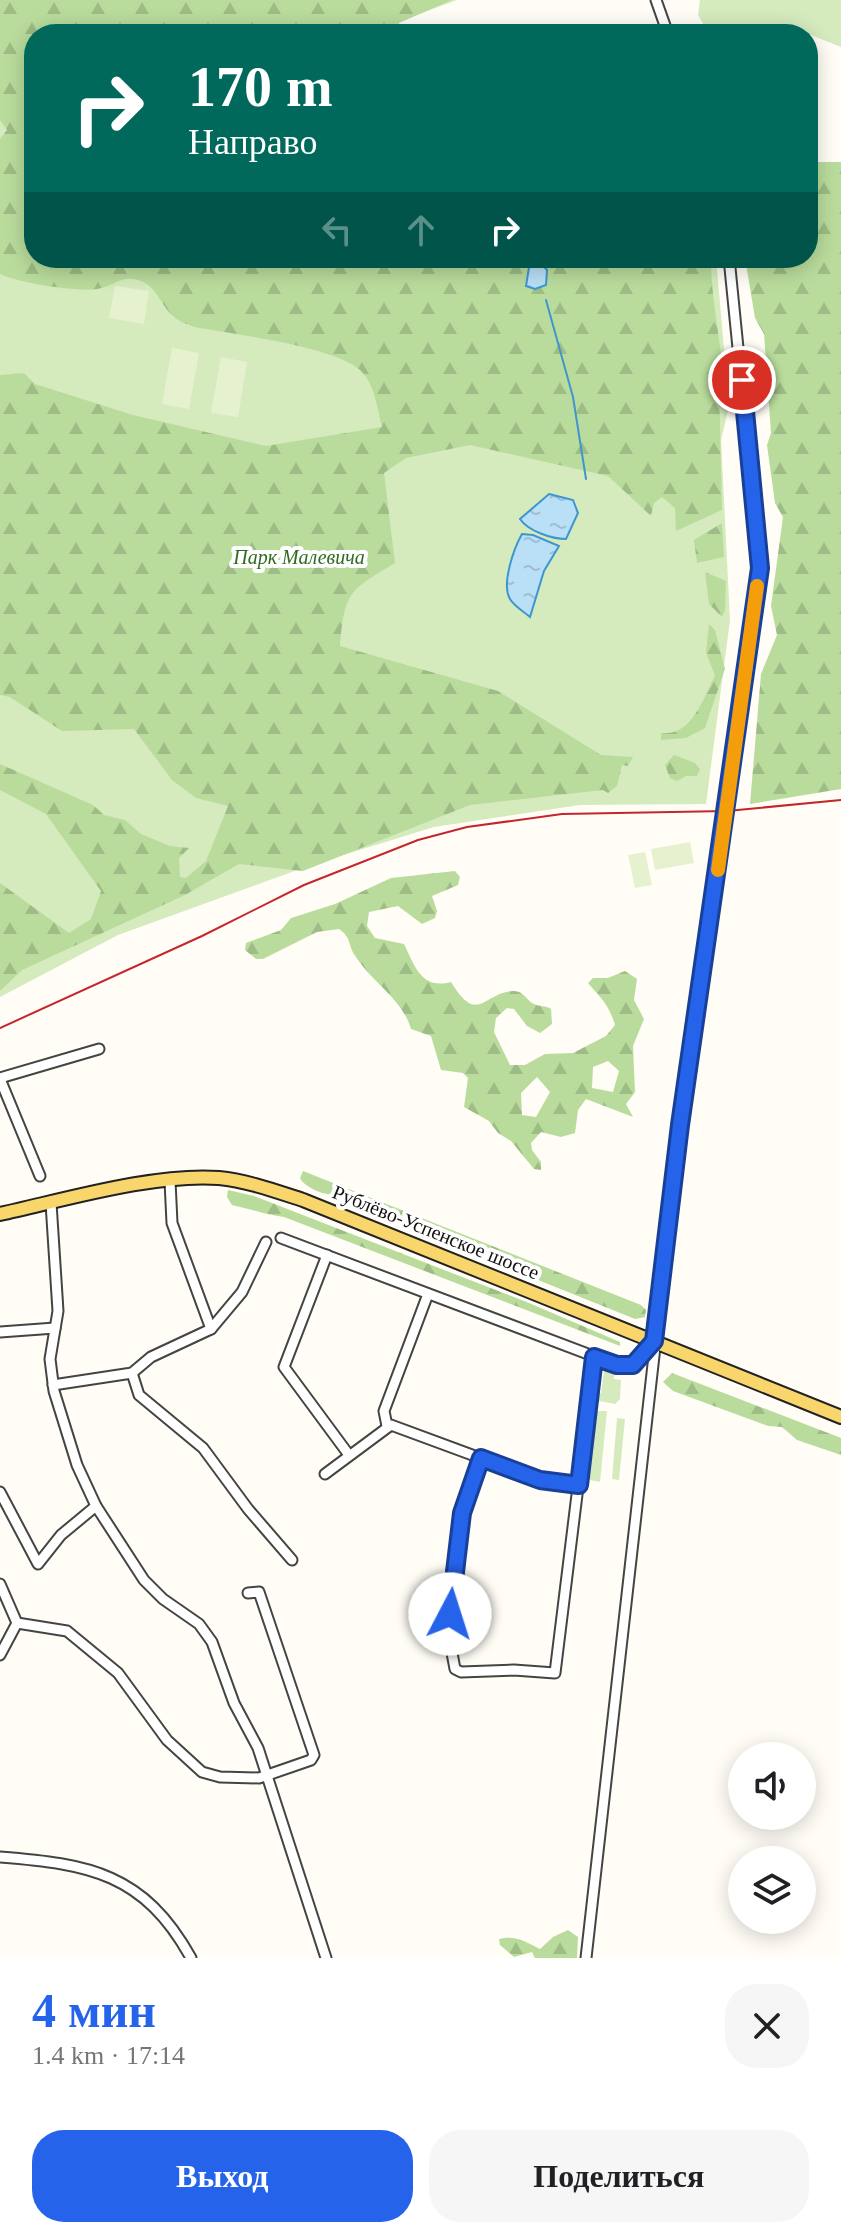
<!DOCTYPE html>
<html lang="ru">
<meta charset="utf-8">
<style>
:root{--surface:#fff;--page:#f6f6f6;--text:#202124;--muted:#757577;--accent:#2563eb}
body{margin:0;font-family:"Times New Roman",serif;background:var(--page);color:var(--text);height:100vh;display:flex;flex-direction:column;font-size:30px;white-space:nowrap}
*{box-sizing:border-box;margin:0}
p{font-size:26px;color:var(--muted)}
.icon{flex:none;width:44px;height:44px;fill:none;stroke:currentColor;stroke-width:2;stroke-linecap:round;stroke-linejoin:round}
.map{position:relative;height:1958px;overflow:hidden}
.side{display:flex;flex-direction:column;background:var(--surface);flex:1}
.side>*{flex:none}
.guide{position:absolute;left:24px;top:24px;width:794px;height:244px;border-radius:32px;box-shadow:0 4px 20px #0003;background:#00695c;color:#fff;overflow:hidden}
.buttons{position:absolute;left:728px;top:1742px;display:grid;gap:16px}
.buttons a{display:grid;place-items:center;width:88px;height:88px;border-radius:50%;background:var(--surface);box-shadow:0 4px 20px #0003;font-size:40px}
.pin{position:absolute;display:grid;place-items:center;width:68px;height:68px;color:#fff;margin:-34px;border:4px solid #fff;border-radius:50%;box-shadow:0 2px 8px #0007}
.me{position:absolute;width:88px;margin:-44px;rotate:5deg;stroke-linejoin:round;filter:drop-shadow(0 0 6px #0008)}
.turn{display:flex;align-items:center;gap:28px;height:168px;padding:0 32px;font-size:36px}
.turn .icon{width:104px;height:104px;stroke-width:2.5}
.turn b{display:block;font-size:56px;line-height:68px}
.lanes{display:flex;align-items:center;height:76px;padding:0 32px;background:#0003;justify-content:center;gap:40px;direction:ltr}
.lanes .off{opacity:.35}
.round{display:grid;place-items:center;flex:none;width:84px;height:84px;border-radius:32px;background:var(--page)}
.head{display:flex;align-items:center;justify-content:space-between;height:136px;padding:0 32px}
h1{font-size:48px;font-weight:800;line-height:60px;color:var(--accent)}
.cta{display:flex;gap:16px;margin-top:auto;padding:16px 32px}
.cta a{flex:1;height:92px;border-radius:32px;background:var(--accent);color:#fff;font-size:32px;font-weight:800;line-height:92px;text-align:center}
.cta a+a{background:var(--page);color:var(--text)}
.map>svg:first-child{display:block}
.green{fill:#d5ebbd}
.forest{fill:url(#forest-firs);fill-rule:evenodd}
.pitch{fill:#e6f2cf}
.water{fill:url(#water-ripples);stroke:#3f96cf;stroke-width:2}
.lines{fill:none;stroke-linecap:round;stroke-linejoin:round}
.stream{stroke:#3f96cf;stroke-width:2}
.minor-casing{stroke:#444;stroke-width:13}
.major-casing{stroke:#222;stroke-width:16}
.minor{stroke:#fff;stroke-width:9}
.major{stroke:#f9d66b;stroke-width:12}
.rail{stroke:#c4262e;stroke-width:2}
.route-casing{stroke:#184099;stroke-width:20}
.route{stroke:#2563eb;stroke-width:14}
.slow{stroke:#f59e0b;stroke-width:14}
.labels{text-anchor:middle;stroke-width:8;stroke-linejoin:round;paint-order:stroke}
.park-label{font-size:20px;font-style:italic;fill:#2f6b1f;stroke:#fff}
.street-label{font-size:20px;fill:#111;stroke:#fff}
</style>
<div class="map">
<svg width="841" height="1958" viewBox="0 0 841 1958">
<defs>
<pattern id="forest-firs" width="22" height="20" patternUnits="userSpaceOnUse" patternTransform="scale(2)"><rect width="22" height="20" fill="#b9dc9c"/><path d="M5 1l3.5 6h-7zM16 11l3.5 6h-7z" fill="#9ebc85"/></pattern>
<pattern id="water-ripples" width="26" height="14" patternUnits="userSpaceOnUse" patternTransform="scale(2)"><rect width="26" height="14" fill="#b9e0f7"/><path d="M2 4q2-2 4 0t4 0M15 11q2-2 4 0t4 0" fill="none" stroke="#9ebfd3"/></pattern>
</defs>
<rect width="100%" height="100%" fill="#fffdf5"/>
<g class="green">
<polygon points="0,0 457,0 397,22 34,34 34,258 716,258 729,406 721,440 730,620 706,804 580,805 434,827 311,865 118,935 0,997"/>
<polygon points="700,0 841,0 841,47 801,31 709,34 698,15"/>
<polygon points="599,1361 614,1369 614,1379 621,1380 620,1399 615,1404 594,1400 596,1393 601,1393 604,1371 598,1370"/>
<polygon points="599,1411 607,1411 600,1482 590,1480 588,1475 594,1415"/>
<polygon points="617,1418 625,1419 619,1480 612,1479"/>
</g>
<g class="forest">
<path d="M0,0H452L399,23L401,34H34V258H655L656,267L673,266L671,258H711C711,299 720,337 724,378L719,383L722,510L676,531L675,508L662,497L654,503L651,516L608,476L470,445L406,458L384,473L395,563C349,591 345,591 340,646L498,691L601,755L633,757L628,766L622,765L617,786L608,793L603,790L470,805L303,871L239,864L185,895L22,970L0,991V883L69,933L91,919L101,891L46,814L0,790V764L93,805L104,815L125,820L141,834L170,846L189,848L179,858L180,877L186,878L206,861L228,806L196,798L172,780L134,729L62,731L10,697L0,695V375L24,373L35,384L133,415L266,446L382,427C377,408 375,384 360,370C333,346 232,334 194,327C189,324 181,323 177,319C161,309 158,285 138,280C120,275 113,287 97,289C78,292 18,283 0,274V139L7,130L0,120Z"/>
<polygon points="808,162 841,162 841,789 750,804 761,674 777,635 771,606 783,517 775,503 767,445 771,433 764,334 755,318 745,258 808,258"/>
<polygon points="722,523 724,557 697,563 694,540"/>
<polygon points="705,572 726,581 725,610 722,617 709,604"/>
<path d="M709,624L715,630L725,669L705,728L686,738L661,740V733C692,737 703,698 715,676L706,652Z"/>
<polygon points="674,755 695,763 700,769 697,776 686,776 677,781 670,778 665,765"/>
<path d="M455,871L460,877L458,885L432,896L437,911L435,918L422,924L398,906L369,912L367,926L375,938L404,944C415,966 421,990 451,982C478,1026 483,993 513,991C523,990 526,1000 534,1004C540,1007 545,1005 551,1009L552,1024L540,1033L527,1026L514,1009L507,1008L496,1018L494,1032L510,1065H525L545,1054L573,1053L606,1036L615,1025C609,1005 601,998 588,983L593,978H608L625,971L637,979L634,1000L644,1019L633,1046L635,1092L626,1104L633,1117L586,1099L578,1110L575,1133L561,1137L541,1132L531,1143L532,1150L541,1162V1170L534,1169L511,1141L498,1133L489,1121L464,1107L468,1078L463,1073L441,1070L431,1036L411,1029C402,998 370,981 354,954C348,944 351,937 339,929L317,932L263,959H256L245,950L246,943L281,930L291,918L335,904L391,878ZM608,1061L619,1071L613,1092L592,1088L593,1067ZM537,1077L550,1092L536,1117L522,1115L521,1093Z"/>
<path d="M303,1171L641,1305L646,1310L645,1317L635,1319L354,1206L339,1195C327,1196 306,1189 300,1178Z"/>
<path d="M228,1190L254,1196L529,1303L620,1342V1346L284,1217C266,1215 251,1209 232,1205L227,1197Z"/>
<polygon points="672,1373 841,1438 841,1455 797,1440 782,1427 768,1426 673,1391 663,1382"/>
<path d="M568,1930L578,1937L577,1958H535L532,1952L514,1957L500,1945L499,1939C517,1935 525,1942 540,1949L553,1937Z"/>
</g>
<g class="pitch">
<polygon points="115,286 149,291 144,324 109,318"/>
<polygon points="172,348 199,353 189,409 162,404"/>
<polygon points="221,357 247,362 238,417 211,413"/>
<polygon points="690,842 694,863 655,870 651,849"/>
<polygon points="645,852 652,885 635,888 628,855"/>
</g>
<g class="water">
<polygon points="530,261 540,263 547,270 546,285 535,289 526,286"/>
<path d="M549,494L573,500L578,513L566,539C552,539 528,531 520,519Z"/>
<path d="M522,534L533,535L559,546L544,571L530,617C524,612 514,606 510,599C501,584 514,548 522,534Z"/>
</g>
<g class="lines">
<g class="stream">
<polyline points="522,258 530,266"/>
<polyline points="546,300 573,397 586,479"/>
</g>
<defs>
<g id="minor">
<polyline points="656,0 668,34"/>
<polyline points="0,1078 99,1049"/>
<polyline points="0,1079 40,1176"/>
<polyline points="170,1181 172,1223 211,1329"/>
<polyline points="51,1203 58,1311 50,1359 54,1391 77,1465 96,1506 144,1580 163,1599 199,1624 212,1642 234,1703 258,1748 326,1958"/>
<polyline points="281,1238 617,1365 633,1365 652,1343"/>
<polyline points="327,1255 284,1367 349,1455"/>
<polyline points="0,1332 55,1328"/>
<polyline points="132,1373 139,1395 203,1448 248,1509 292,1560"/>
<polyline points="53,1385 132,1373 151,1357 211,1329 242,1292 266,1242"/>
<polyline points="387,1426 384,1411 428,1294"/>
<path d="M481,1458C457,1523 440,1599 455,1669L461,1672L514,1670L555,1673L594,1357"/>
<polyline points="325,1474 391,1425 540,1480 579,1485"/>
<polyline points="0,1492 38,1564 61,1535 96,1506"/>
<polyline points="0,1584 17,1623 0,1655"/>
<polyline points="17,1623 67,1631 118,1673 167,1740 202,1772 220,1777 259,1778 311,1760 314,1755 259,1592 248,1593"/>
<path d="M0,1857C89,1864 144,1873 191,1958"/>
<polyline points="586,1958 677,1152 760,568 729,258"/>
</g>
<path id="major" d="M0,1214C64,1200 155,1173 219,1178C248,1181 275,1191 303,1200L841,1417"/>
</defs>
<use href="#minor" class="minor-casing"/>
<use href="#major" class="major-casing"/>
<use href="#minor" class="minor"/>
<use href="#major" class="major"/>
<polyline class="rail" points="0,1028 202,936 304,885 418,840 467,827 562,814 727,811 841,800"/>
</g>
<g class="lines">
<defs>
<polyline id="route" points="450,1614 462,1513 481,1458 540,1480 579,1485 594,1357 617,1365 633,1365 654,1341 680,1125 760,568 742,380"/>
</defs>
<use href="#route" class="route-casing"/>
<use href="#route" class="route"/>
<polyline class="slow" points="718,870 757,586"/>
</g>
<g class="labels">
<g class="park-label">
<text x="299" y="564">Парк Малевича</text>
</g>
<g class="street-label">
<text transform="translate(436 1232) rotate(22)" y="7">Рублёво-Успенское шоссе</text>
</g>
</g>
</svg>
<div class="buttons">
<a><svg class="icon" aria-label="sound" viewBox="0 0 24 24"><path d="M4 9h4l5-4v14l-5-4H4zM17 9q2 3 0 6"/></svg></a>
<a><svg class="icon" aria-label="layers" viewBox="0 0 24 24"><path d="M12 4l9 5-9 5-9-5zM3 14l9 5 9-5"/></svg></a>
</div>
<div class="pin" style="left:742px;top:380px;background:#d93025"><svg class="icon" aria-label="arrive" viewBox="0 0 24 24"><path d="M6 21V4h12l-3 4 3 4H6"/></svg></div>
<svg class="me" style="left:450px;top:1614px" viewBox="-20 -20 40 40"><circle r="19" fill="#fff"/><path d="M0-13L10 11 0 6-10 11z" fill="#2563eb"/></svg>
<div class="guide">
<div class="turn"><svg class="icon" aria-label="right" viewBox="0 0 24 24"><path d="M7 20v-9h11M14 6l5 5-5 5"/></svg><div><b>170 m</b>Направо</div></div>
<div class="lanes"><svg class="icon off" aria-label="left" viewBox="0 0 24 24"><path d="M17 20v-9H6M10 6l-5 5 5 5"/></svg><svg class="icon off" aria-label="ahead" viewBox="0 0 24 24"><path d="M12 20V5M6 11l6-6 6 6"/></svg><svg class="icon" aria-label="right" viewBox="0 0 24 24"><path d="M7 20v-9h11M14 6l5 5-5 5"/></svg></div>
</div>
</div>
<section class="side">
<div class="head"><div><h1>4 мин</h1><p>1.4 km · 17:14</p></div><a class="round"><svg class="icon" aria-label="close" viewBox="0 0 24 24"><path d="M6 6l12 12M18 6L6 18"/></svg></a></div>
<div class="cta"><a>Выход</a><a>Поделиться</a></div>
</section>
